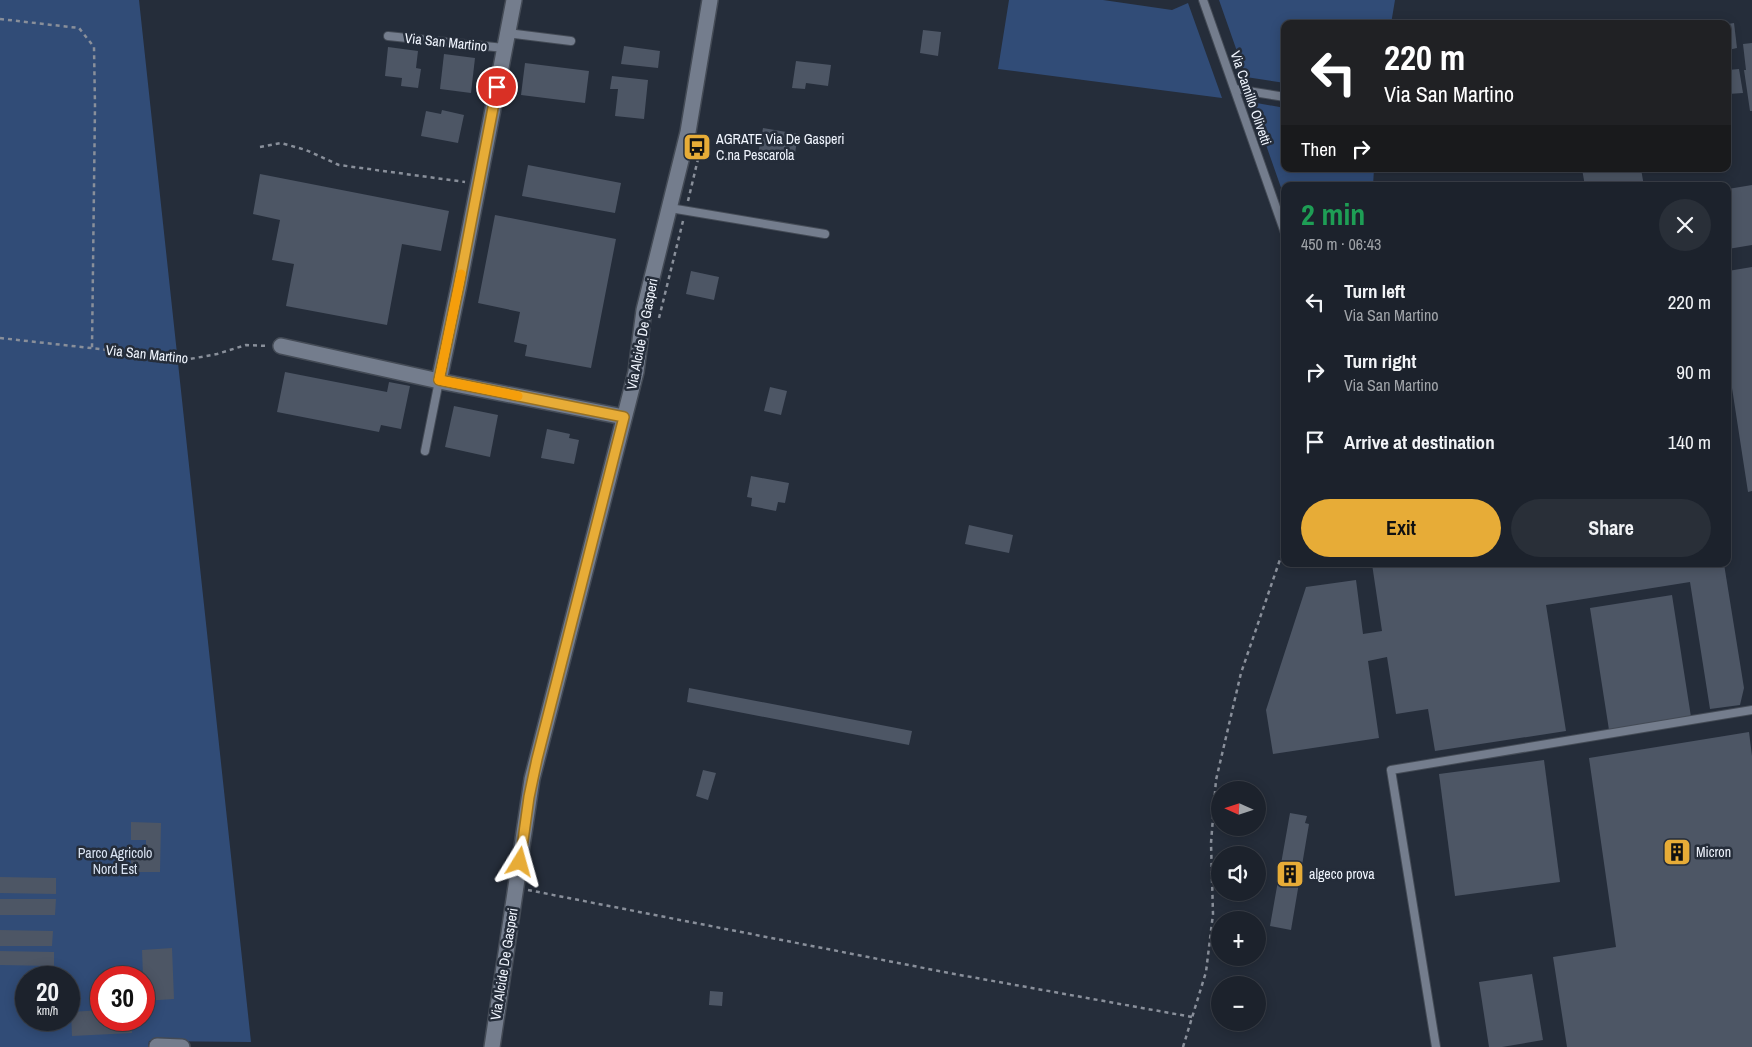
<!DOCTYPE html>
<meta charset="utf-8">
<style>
:root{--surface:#1c222c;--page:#292f38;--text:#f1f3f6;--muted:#a0a4a9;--line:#3a3f48;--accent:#e7ac37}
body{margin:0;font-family:"Archivo Narrow",sans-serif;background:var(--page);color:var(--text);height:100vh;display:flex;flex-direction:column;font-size:19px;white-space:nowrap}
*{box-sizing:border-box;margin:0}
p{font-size:16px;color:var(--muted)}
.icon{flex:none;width:28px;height:28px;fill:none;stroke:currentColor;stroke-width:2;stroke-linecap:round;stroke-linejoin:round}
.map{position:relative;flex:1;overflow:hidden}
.drawer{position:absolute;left:1281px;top:182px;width:450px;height:385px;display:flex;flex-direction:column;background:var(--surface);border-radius:10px;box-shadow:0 2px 12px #0003,0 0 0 1px var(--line)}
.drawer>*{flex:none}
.top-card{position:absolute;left:1281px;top:20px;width:450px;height:152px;border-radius:10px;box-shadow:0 2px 12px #0003,0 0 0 1px var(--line);background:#202124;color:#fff;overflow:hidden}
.needle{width:32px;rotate:273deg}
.tools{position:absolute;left:1211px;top:781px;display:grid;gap:10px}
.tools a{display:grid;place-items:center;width:55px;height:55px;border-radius:50%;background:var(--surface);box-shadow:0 2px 12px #0003,0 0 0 1px var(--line);font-size:25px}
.speed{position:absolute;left:15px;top:966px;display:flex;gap:10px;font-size:25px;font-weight:700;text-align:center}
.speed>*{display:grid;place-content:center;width:65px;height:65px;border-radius:50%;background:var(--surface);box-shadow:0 2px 12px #0003,0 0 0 1px var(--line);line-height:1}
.speed small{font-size:12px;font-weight:400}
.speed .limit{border:8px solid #d22;background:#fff;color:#111}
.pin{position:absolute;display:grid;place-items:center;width:42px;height:42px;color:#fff;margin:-21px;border:2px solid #fff;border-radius:50%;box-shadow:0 1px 5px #0007}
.me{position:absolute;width:55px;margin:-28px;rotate:8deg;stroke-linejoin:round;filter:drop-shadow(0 0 4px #0008)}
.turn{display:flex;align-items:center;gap:18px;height:105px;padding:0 20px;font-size:22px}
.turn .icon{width:65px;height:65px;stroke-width:2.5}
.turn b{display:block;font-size:35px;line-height:42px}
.then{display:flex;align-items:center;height:48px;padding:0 20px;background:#0003;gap:10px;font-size:19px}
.round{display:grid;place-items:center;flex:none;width:52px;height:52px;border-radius:26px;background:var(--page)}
.headline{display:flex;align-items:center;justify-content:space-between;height:85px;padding:0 20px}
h1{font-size:30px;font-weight:800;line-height:38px;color:#1e9e55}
.cta{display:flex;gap:10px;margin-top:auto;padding:10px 20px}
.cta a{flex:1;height:58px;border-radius:30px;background:var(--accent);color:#111;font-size:20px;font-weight:800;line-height:58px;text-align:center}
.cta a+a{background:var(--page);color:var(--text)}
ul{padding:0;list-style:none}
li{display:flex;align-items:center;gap:15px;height:70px;padding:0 20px}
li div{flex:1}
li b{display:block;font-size:19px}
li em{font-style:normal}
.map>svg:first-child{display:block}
.green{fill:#314c77;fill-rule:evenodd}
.building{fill:#4d5665}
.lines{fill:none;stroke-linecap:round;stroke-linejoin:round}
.service-casing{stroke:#444b56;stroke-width:10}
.minor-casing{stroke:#444b56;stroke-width:18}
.path{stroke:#898f9a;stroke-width:2.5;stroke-dasharray:4 4;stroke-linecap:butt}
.service{stroke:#747d8d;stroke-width:8}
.minor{stroke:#747d8d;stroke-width:15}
.route-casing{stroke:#967024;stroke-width:12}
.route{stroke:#e7ac37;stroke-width:9}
.slow{stroke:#f59e0b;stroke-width:9}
.labels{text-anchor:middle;stroke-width:5;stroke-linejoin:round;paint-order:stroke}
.street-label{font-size:14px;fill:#f0f5fe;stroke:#252d3a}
.poi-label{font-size:14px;fill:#f0f5fe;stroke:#252d3a;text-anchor:start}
.park-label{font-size:14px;fill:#d9e3f2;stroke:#252d3a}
</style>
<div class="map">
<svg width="1752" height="1047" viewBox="0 0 1752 1047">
<rect width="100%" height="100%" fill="#252d3a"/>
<g class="green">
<path d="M0,0H139L251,1042L149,1041L148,1047H0ZM26,978H69V1020H26ZM101,978H144V1020H101Z"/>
<polygon points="1009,0 1103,0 1172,10 1188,3 1222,98 998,69"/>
<polygon points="1219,0 1395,0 1391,24 1285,24 1285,83 1246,77"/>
<polygon points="1251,102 1285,108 1285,169 1374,169 1373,186 1285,186 1285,199"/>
</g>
<g class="building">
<polygon points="1734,23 1737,48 1728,50 1728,24"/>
<polygon points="923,30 941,32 938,56 920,53"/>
<polygon points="1752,43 1752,111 1750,111 1744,70 1746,70 1743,44"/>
<polygon points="624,46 660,51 658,68 621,64"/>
<polygon points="388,47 418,51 416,68 421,69 418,88 401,86 402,78 385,76"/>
<polygon points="444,54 475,58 471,93 440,89"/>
<polygon points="796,61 831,65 828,86 806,83 805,89 792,88"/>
<polygon points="525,63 589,71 585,103 521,95"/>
<polygon points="1739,69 1743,93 1728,94 1728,70"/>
<polygon points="612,76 648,80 644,119 615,116 618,89 610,89"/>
<polygon points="442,110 464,115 458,143 421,136 426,111 441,114"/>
<polygon points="763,128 798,134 794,160 758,154"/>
<polygon points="528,165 621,183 615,213 522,196"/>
<polygon points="1582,169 1616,169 1617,170 1641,169 1644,186 1585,186"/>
<polygon points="260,174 449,211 441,251 402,244 387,325 286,306 294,264 272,260 280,220 253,214"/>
<polygon points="1752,185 1752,245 1728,249 1728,189"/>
<polygon points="495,215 616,239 591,368 525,356 527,345 514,342 520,312 478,303"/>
<polygon points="1752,267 1752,491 1748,492 1728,362 1728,271"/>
<polygon points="691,271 719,277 714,300 686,294"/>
<polygon points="285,372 387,392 389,382 410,386 401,429 381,425 379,432 277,412"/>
<polygon points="770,387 787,391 781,415 764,411"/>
<polygon points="454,406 498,415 490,457 445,447"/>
<polygon points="547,429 570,434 569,438 579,440 574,464 541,458"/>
<polygon points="751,476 789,483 785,503 778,502 776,511 751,506 752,498 747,497"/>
<polygon points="969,525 1013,535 1009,553 965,544"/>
<polygon points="1372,564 1724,564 1744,688 1740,705 1710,709 1690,582 1546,605 1566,731 1435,751 1428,709 1396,714 1387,657 1368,661 1379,738 1273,754 1266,710 1306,587 1356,580 1363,634 1382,631"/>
<polygon points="1672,595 1691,717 1609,730 1590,608"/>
<polygon points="689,688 912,731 909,745 687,702"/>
<polygon points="1749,732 1752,756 1752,1047 1567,1047 1553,957 1616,947 1589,758"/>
<polygon points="1544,760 1560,882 1455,896 1439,774"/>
<polygon points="703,770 716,773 708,800 696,796"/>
<polygon points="1290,813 1307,816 1305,823 1309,824 1291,930 1270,926"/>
<polygon points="131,822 161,823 160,872 131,872 131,855 146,855 146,840 131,840"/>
<polygon points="0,877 56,878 56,894 0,893"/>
<polygon points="0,899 56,899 55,915 0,915"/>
<polygon points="0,930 53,931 52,946 0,946"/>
<polygon points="172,948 174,999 144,1001 142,950"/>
<polygon points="0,951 54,952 54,966 0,965"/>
<polygon points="1532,974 1543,1040 1502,1047 1489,1047 1479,982"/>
<polygon points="710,991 723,992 722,1006 709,1005"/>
<polygon points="101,1010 101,1020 131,1020 132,1033 72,1036 71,1012"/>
</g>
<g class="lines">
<defs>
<g id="service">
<polyline points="1203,0 1285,233"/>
<polyline points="507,33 571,41"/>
<polyline points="388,36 504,48"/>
<polyline points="1235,89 1285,97"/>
<polyline points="670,208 825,234"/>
<polyline points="425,451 439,381"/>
<polyline points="1436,1047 1391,770 1752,710"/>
</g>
<g id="minor">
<polyline points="281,346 439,381 624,417"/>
<polyline points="439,381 459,285 514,0"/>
<polyline points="157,1046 182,1047"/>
<polyline points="492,1047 532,779 636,372 644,310 688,132 710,0"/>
</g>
</defs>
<use href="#service" class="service-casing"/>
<use href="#minor" class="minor-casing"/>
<g class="path">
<polyline points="0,19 79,28 94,47 95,106 92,348"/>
<polyline points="260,147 281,143 306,150 339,165 465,182"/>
<polyline points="688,201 703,138"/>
<polyline points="659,318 683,221"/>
<polyline points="0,338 190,359 217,354 246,345 268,346"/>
<polyline points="528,890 949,973 1192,1017"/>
<polyline points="1183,1047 1206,972 1213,914 1211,843 1216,780 1241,673 1285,545"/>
</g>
<use href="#service" class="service"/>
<use href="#minor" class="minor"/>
</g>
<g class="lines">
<defs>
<polyline id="route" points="497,87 459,285 439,380 624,417 537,759 529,797 520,862"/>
</defs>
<use href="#route" class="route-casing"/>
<use href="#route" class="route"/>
<polyline class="slow" points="461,274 439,380 518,396"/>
</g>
<defs>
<symbol id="bus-square" viewBox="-11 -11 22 22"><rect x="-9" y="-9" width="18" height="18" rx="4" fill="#e7ac37" stroke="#252d3a"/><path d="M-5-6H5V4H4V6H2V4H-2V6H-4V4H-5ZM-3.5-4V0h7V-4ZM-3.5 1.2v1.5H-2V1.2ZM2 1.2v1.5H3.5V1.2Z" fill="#111"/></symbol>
<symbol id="building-square" viewBox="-11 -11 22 22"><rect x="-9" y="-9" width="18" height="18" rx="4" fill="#e7ac37" stroke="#252d3a"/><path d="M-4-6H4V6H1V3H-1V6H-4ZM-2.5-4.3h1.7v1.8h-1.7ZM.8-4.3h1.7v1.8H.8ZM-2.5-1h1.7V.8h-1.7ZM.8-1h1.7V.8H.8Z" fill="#111"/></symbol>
</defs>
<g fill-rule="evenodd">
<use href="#bus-square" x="681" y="131" width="32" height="32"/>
<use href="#building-square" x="1661" y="836" width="32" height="32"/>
<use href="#building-square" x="1274" y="858" width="32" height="32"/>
</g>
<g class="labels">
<g class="street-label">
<text transform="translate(446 42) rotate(6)" y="5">Via San Martino</text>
<text transform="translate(1251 98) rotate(71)" y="5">Via Camillo Olivetti</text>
<text transform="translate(642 334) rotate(-79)" y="5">Via Alcide De Gasperi</text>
<text transform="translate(147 354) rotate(6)" y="5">Via San Martino</text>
<text transform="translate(504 964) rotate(-81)" y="5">Via Alcide De Gasperi</text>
</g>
<g class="poi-label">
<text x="716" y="144">AGRATE Via De Gasperi<tspan x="716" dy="16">C.na Pescarola</tspan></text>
<text x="1696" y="857">Micron</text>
<text x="1309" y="879">algeco prova</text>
</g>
<g class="park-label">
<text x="115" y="858">Parco Agricolo<tspan x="115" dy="16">Nord Est</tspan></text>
</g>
</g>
</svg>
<div class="tools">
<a><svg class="needle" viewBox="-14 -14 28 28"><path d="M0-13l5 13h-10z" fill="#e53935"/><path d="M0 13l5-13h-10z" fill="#a0a4a9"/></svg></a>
<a><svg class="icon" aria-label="sound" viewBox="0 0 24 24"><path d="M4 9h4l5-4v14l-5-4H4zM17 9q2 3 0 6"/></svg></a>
<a>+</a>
<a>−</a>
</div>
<div class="speed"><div>20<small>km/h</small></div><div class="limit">30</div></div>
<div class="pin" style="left:497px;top:87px;background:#d93025"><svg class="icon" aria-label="arrive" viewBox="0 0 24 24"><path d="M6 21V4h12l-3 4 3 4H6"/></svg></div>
<svg class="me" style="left:520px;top:862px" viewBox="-20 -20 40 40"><path d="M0-17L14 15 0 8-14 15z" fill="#e7ac37" stroke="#fff" stroke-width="4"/></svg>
<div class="top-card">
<div class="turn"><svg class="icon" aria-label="left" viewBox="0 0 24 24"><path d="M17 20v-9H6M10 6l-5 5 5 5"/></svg><div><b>220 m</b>Via San Martino</div></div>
<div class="then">Then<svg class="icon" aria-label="right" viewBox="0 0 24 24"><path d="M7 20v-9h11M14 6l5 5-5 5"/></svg></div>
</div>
<section class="drawer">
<div class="headline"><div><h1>2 min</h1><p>450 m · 06:43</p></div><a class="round"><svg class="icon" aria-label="close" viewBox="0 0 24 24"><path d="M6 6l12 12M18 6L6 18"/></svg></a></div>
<ul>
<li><svg class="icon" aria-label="left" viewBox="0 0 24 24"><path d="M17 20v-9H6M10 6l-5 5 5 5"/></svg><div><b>Turn left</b><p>Via San Martino</p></div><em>220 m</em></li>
<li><svg class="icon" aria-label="right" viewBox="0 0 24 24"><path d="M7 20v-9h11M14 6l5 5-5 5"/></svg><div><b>Turn right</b><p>Via San Martino</p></div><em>90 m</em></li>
<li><svg class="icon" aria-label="arrive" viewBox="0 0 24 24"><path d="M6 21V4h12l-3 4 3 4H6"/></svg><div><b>Arrive at destination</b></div><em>140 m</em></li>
</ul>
<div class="cta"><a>Exit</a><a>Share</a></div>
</section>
</div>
